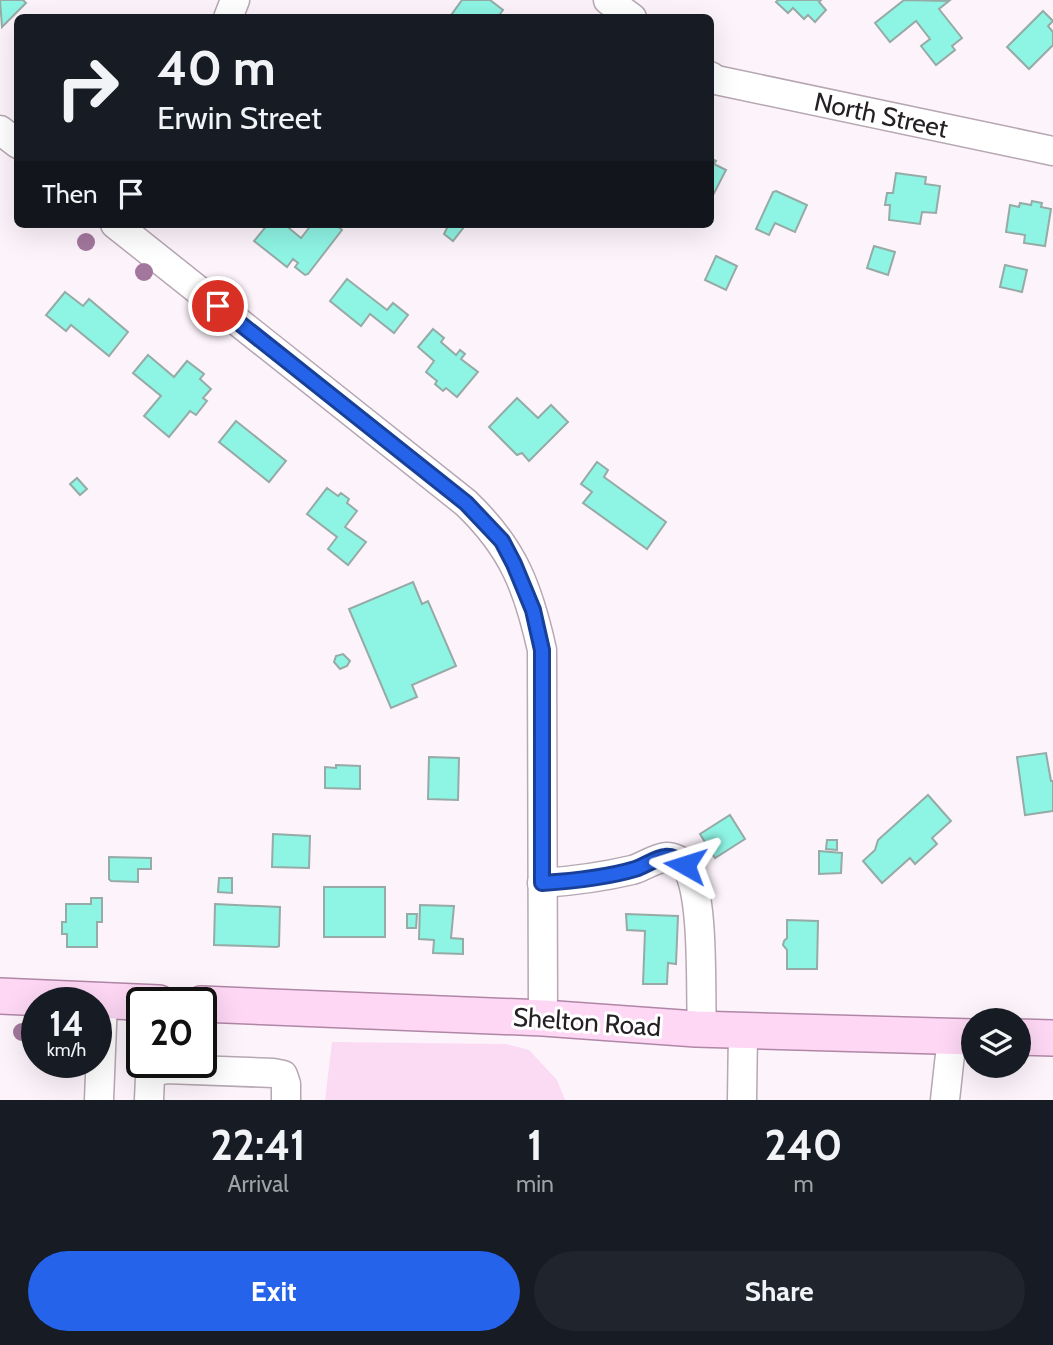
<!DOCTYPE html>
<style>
:root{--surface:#171b24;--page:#20242c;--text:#f1f3f6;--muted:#9ea1a6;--accent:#2563eb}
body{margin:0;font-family:Cabin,sans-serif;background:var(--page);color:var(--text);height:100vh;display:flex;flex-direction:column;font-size:26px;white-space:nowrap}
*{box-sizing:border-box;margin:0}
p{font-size:23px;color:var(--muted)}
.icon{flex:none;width:38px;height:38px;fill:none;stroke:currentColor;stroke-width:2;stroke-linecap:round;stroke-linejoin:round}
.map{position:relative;height:1100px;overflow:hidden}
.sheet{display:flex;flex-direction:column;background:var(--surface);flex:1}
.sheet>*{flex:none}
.top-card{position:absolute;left:14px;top:14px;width:700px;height:214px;border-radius:10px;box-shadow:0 7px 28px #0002;background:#171b24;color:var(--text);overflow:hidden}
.buttons{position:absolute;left:961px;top:1008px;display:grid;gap:14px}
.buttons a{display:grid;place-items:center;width:70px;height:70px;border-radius:50%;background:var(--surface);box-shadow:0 7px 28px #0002;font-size:35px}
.speed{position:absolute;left:21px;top:987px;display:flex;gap:14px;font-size:35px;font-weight:700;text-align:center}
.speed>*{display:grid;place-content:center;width:91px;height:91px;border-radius:50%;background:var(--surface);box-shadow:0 7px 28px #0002;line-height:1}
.speed small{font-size:18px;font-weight:400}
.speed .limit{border:4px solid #111;border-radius:10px;background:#fff;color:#111}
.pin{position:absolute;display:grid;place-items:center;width:60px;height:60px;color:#fff;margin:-30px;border:4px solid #fff;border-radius:50%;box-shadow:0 2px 7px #0007}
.me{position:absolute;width:77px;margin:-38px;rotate:276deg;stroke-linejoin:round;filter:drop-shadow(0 0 5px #0008)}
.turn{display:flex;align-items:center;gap:24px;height:147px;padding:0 28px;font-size:32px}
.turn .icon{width:91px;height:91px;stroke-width:2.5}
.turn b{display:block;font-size:49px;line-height:60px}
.then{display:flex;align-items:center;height:66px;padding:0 28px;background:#0003;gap:14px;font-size:26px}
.eta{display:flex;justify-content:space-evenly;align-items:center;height:119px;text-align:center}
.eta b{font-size:42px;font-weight:800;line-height:49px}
.primary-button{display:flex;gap:14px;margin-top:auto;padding:14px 28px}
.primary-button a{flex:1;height:80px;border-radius:42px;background:var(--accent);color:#fff;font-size:28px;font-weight:800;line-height:80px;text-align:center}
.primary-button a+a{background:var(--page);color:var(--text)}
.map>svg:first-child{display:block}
.green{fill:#fbdbf3}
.building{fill:#8ef4e4;stroke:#96aaa6;stroke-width:2}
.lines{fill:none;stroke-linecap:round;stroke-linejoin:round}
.minor-casing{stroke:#b6a7b2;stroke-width:31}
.major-casing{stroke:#b086a7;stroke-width:38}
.minor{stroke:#fff;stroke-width:28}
.major{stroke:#fdd7f4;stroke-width:35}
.tree{fill:#a3779d}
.route-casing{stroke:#184099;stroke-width:18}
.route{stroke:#2563eb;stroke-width:12}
.labels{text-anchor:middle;stroke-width:6;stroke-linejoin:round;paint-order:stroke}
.street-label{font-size:26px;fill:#252024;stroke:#fff}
</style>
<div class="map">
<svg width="1053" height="1100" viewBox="0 0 1053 1100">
<rect width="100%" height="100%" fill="#fdf4fb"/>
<polygon class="green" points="332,1042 506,1044 529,1050 557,1080 565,1100 325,1100"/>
<g class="building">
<polygon points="0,0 23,0 26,3 2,27"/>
<polygon points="462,0 490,0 503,10 497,18 449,18"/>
<polygon points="778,0 821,0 819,2 826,10 815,22 808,15 804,19 793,8 788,13 776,2"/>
<polygon points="904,0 949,1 939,9 962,38 952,46 955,50 936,65 921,46 930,39 916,21 890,42 875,23"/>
<polygon points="1043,11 1053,21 1048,26 1053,32 1053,45 1029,69 1007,47"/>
<polygon points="710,158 716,161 714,164 726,170 710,201"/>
<polygon points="896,173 926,177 925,184 940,186 936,213 922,212 920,224 889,220 890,205 885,205 887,193 893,193"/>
<polygon points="776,191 807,205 795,232 775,223 769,235 756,229 773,192"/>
<polygon points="1032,201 1042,203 1041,207 1051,209 1045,246 1024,243 1025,235 1006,232 1010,205 1019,207 1020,203 1031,205"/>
<polygon points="268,224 284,224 301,238 312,224 335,224 342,230 308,274 305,275 295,267 298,263 293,259 287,267 254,241"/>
<polygon points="449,224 460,224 464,227 453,241 444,234"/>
<polygon points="874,246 895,252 888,275 867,268"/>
<polygon points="716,256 737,266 726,290 705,280"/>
<polygon points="1005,265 1027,270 1022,292 1000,287"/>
<polygon points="347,279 387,310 393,303 408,315 394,333 370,314 361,326 330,301"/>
<polygon points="65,292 83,306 89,299 128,332 109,356 71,325 66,331 46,315"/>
<polygon points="433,329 444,338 441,342 456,355 460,350 465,354 461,359 478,372 457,397 446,388 443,391 435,384 437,381 426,372 434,361 418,347"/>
<polygon points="148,355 174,377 187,361 204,374 200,379 211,389 203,398 207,401 196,415 190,411 169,437 144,416 161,396 133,373"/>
<polygon points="517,398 538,418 551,405 568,422 529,461 522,453 517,455 489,427"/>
<polygon points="236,421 286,461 269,482 219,442"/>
<polygon points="597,462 608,470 604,477 666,522 647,549 583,503 592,492 581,484"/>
<polygon points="77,478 87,489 80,495 70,484"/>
<polygon points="327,488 338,496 341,493 349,499 347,503 357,511 345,527 366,542 348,565 328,549 337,537 307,514"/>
<polygon points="413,582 422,604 428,601 456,666 412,685 417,697 391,708 349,609"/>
<polygon points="343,654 350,661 347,666 340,669 334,662 336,656"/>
<polygon points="1046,753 1051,781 1053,781 1053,811 1025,815 1017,757"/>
<polygon points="429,757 459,758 458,800 428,799"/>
<polygon points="336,765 360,766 360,789 325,788 325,767 336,768"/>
<polygon points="928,795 951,821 932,838 937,844 915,864 910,858 882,883 863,861 875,850 878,840"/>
<polygon points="730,815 745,839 715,858 700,834"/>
<polygon points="273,834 310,836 309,868 272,867"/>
<polygon points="827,840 837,840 837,850 826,849"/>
<polygon points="819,851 842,853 841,873 819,874"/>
<polygon points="109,857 151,858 151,869 138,869 138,882 111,881 109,879"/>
<polygon points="219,878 232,878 232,893 218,892"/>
<rect x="324" y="887" width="61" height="50"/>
<polygon points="91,898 102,898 102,922 97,922 97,947 67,947 67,934 62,934 62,922 66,922 66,904 91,904"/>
<polygon points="215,904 280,907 279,946 277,947 214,945"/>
<polygon points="420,905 454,906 451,938 463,939 463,954 433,953 434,940 419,939"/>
<polygon points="407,914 417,914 416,928 407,928"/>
<polygon points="626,914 678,916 676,964 668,963 667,984 643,984 645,931 627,930"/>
<polygon points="787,920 818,921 817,969 787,969 787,950 783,945 784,941 787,938"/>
</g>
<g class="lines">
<defs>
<g id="minor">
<polyline points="608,0 632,18"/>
<polyline points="228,18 235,0"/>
<polyline points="710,76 716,80 1053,151"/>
<polyline points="0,130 18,144"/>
<path d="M115,224L466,503C513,548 528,587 542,650L543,1018"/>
<path d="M542,883C573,881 602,877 632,870C643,867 655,858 667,857C673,857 682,861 686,866C705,895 700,992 702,1030"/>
<polyline points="99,1100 103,1000"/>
<polyline points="149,1100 150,1077 157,1071 166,1069 273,1073 283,1075 286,1084 286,1100"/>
<polyline points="742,1100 743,1031"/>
<polyline points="945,1100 952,1036"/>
</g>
<g id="major">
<polyline points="0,996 159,1003"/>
<polyline points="201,1004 543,1018 696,1029 973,1037"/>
<polyline points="1018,1037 1053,1038"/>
</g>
</defs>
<use href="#minor" class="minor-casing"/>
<use href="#major" class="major-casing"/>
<use href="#minor" class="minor"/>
<use href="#major" class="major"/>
</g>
<g class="tree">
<circle cx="86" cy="242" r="9"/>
<circle cx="144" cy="272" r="9"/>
<circle cx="22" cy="1032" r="9"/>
</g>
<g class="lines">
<defs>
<path id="route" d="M218,306L466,503L502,541L514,564L533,610L542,650V883C573,881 605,878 635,869C645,866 655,858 665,857C673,856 679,861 685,865"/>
</defs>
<use href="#route" class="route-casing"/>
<use href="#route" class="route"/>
</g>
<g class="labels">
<g class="street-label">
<text transform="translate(881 115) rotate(12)" y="9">North Street</text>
<text transform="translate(587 1022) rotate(4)" y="9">Shelton Road</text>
</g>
</g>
</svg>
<div class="buttons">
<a><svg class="icon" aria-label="layers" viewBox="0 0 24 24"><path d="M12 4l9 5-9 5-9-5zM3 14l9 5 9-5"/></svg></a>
</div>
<div class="speed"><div>14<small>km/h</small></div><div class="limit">20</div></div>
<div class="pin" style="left:218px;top:306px;background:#d93025"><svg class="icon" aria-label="arrive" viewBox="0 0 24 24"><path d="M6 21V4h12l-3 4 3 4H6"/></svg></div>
<svg class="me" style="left:685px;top:865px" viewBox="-20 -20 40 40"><path d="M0-17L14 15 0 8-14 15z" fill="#2563eb" stroke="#fff" stroke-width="4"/></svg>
<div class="top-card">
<div class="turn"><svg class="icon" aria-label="right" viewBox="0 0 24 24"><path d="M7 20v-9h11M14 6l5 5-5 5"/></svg><div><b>40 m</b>Erwin Street</div></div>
<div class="then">Then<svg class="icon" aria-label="arrive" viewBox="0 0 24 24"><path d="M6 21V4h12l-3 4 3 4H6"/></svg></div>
</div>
</div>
<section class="sheet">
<div class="eta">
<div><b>22:41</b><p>Arrival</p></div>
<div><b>1</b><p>min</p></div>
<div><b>240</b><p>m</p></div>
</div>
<div class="primary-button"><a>Exit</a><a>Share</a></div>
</section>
